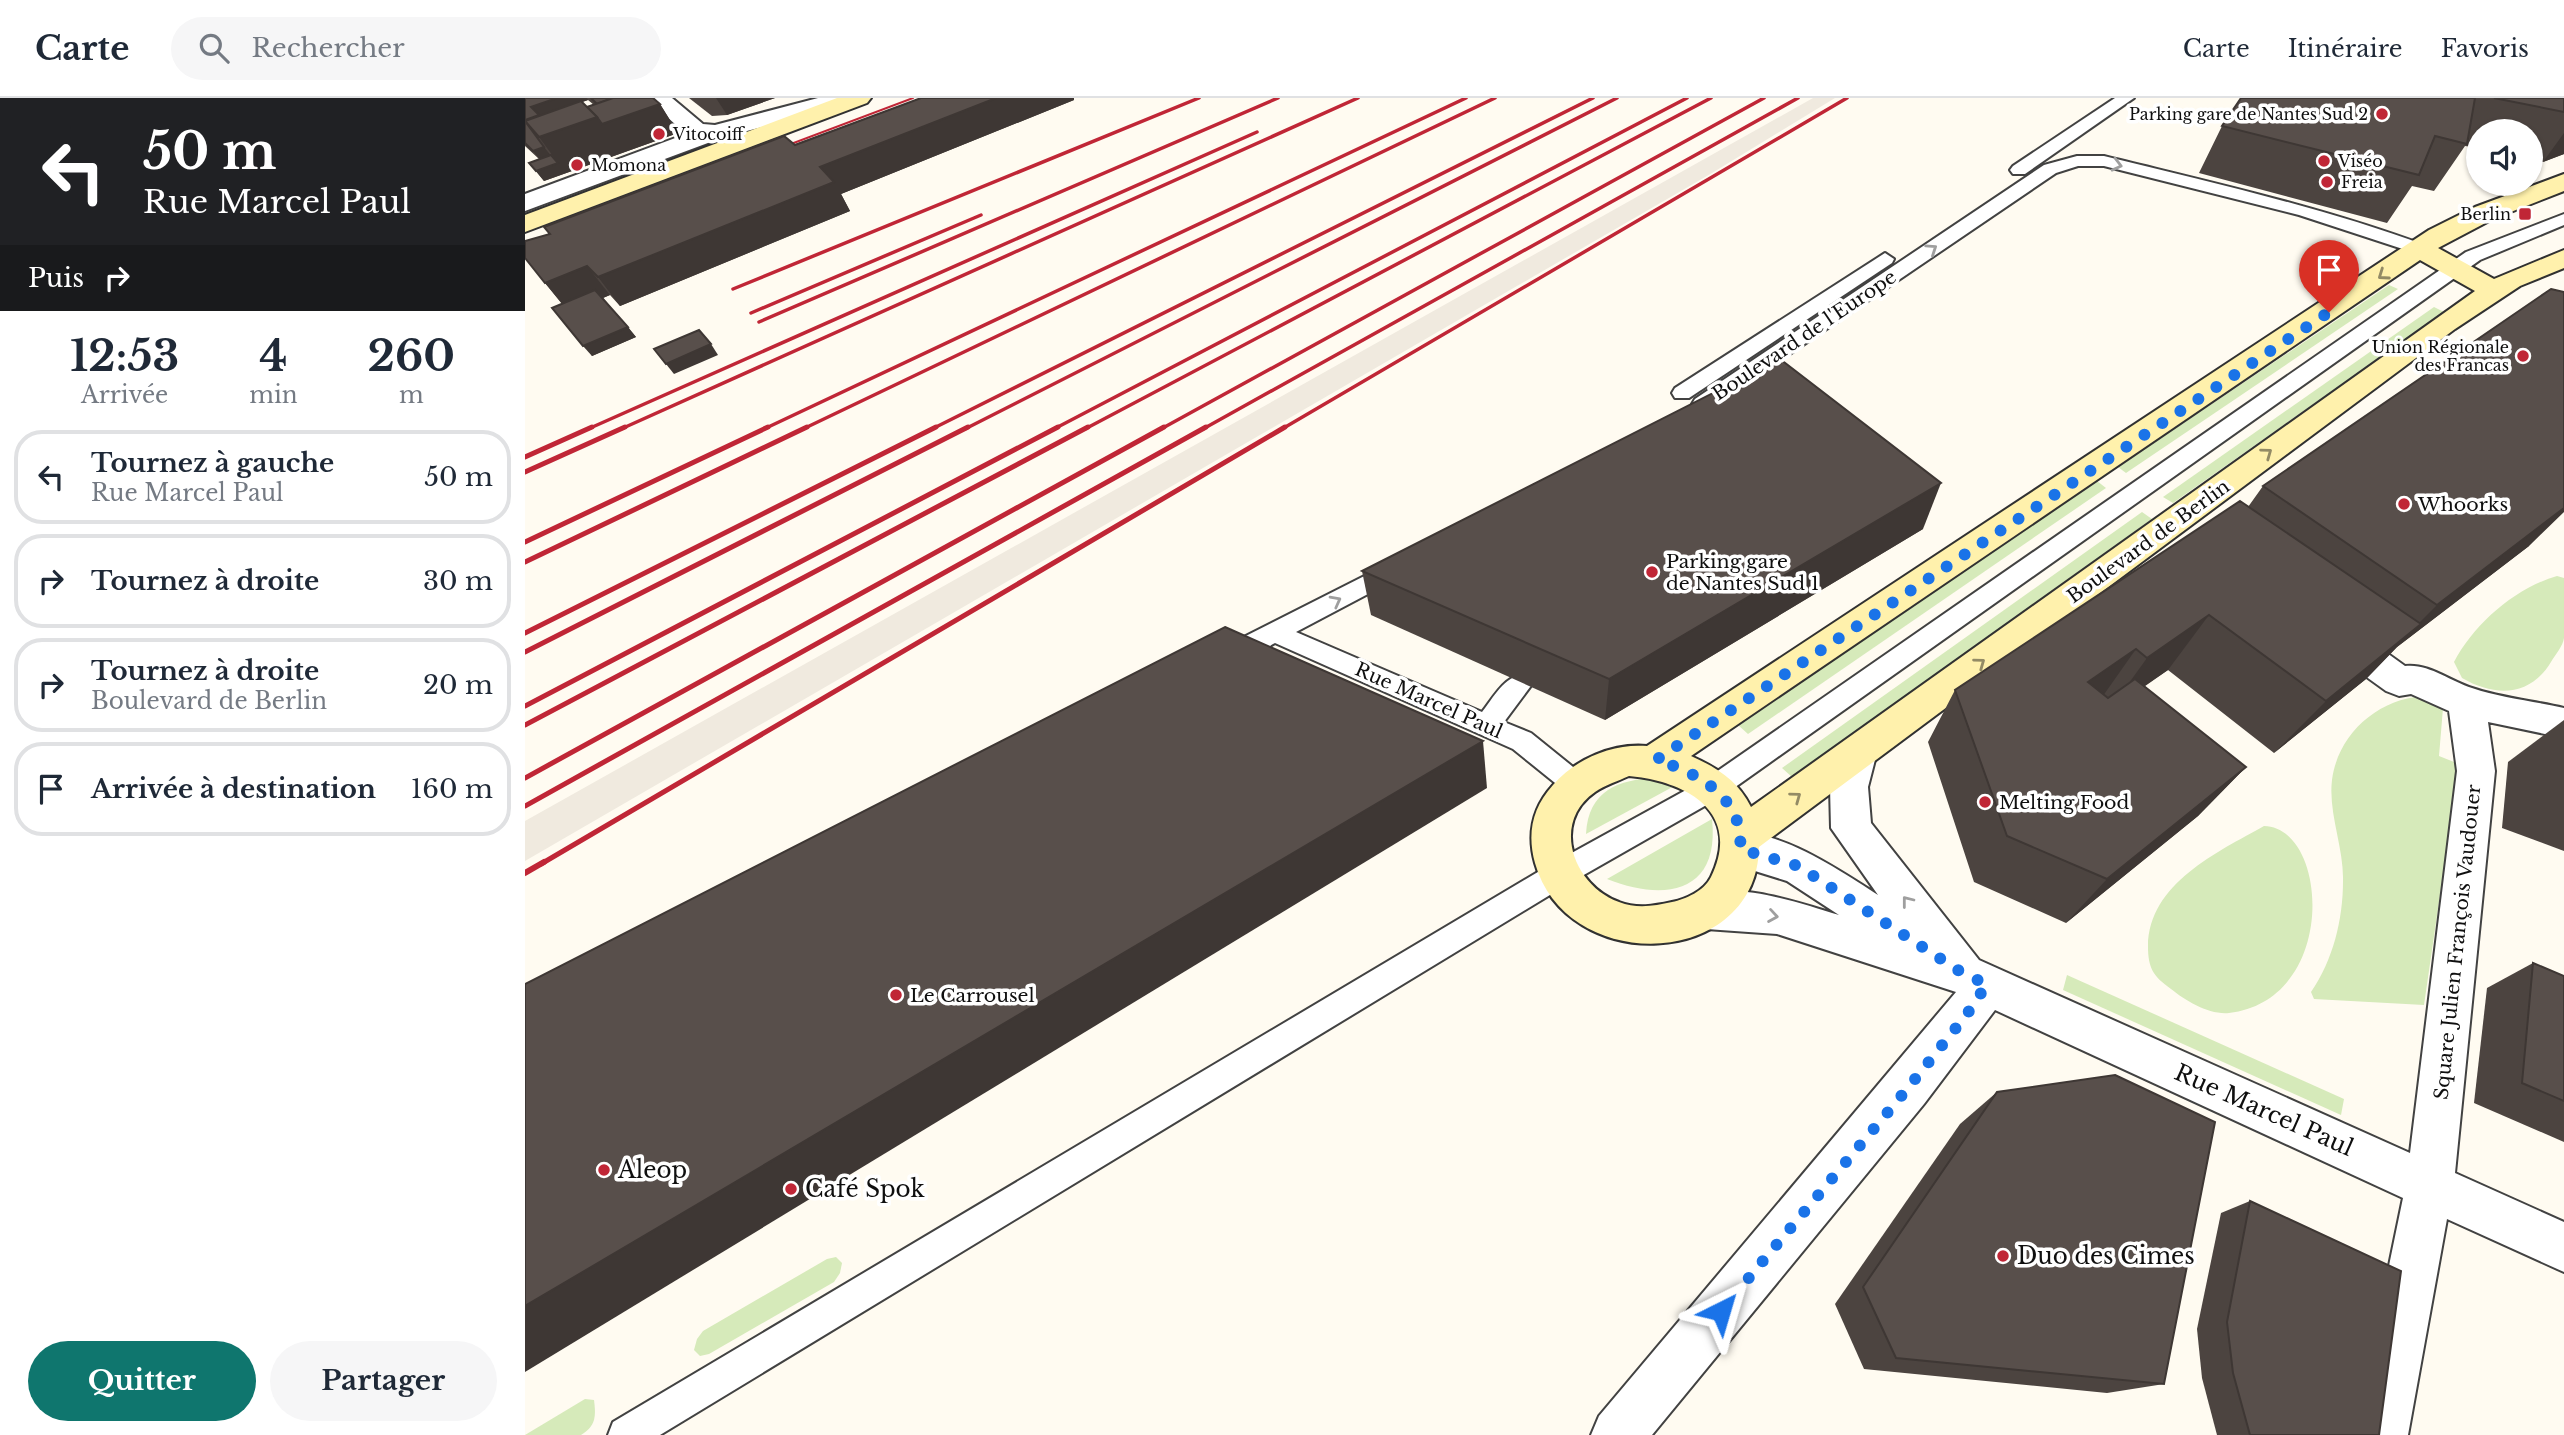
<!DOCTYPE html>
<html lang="fr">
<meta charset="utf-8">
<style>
:root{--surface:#fff;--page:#f6f6f7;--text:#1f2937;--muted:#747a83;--line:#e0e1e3;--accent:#0f766e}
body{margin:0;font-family:"Libre Baskerville",serif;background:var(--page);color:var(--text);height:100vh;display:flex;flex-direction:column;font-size:26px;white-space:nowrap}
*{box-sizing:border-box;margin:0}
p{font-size:23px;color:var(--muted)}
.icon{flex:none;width:38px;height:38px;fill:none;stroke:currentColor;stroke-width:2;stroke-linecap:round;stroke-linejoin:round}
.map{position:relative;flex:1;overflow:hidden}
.side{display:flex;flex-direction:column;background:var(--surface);width:525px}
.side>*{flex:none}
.top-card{background:#202124;color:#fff;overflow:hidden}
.controls{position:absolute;left:1941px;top:21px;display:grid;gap:14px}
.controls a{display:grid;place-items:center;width:77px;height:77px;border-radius:50%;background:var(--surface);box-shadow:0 2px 5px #0004;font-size:35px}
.pin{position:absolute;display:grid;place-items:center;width:60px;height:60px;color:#fff;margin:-72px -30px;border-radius:50% 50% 50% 0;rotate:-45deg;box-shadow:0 0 7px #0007}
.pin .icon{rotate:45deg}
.me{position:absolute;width:77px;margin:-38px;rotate:40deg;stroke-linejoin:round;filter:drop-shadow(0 0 5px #0008)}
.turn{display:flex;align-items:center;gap:24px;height:147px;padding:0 28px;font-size:32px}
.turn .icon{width:91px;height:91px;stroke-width:2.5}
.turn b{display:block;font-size:49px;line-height:60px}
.then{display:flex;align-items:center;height:66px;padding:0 28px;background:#0003;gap:14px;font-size:26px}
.eta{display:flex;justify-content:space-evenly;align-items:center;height:119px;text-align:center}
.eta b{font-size:42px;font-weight:700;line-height:49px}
.cta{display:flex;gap:14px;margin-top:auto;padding:14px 28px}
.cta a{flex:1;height:80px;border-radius:42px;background:var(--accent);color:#fff;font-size:28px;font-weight:700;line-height:80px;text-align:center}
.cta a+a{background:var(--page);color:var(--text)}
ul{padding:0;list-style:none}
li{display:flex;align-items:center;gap:21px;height:94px;margin:0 14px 10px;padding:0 14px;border:4px solid var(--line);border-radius:28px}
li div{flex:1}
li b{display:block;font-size:26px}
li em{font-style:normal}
header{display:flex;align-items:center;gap:42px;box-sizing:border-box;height:98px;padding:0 35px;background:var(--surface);border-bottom:2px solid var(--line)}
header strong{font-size:33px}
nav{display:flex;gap:38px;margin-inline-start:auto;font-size:24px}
.search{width:490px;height:63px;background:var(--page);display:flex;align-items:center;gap:18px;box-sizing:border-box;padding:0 24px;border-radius:38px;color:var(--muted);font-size:26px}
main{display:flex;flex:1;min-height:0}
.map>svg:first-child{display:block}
.green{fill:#d6eaba}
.plaza{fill:#f0eadf}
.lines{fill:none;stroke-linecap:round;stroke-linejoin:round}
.lane-casing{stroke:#424242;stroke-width:4}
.street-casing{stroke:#424242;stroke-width:4}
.secondary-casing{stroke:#313131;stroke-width:4}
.lane{fill:#fff;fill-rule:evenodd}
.street{fill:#fff;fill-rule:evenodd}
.secondary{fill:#fff1ac;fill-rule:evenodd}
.tram{stroke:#c02636;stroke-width:2}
.rail-far2{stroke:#c02636;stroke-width:3.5}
.rail-far1{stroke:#c02636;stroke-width:5}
.rail{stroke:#c02636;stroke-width:6}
.wall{fill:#4c4440;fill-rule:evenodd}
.shaded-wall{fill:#3e3734}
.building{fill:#584f4b;stroke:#3e3734;stroke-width:2}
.oneway{stroke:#9f9f9f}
.oneway2{stroke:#938b65}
.route{stroke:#1a73e8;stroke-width:12;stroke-dasharray:0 21.6}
.poi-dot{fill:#c02636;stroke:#fff;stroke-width:2.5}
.labels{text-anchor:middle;stroke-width:7;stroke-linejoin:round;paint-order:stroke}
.far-poi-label{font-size:16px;fill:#0f0f0f;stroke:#fff;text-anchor:start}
.street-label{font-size:19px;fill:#0f0f0f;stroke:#fff}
.poi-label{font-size:19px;fill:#0f0f0f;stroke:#fff;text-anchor:start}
.near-street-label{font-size:23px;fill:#0f0f0f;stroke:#fff}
.near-poi-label{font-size:23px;fill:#0f0f0f;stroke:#fff;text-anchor:start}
</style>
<header>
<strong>Carte</strong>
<div class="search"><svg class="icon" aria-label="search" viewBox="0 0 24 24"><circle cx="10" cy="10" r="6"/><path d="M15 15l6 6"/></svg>Rechercher</div>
<nav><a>Carte</a><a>Itinéraire</a><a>Favoris</a></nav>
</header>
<main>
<section class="side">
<div class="top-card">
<div class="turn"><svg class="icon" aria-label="left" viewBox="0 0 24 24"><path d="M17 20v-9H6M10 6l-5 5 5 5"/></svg><div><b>50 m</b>Rue Marcel Paul</div></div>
<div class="then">Puis<svg class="icon" aria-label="right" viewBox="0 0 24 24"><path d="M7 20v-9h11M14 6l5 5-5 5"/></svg></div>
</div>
<div class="eta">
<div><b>12:53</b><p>Arrivée</p></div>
<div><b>4</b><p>min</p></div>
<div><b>260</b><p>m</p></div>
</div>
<ul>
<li><svg class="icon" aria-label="left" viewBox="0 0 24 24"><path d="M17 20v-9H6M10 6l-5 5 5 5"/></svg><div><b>Tournez à gauche</b><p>Rue Marcel Paul</p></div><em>50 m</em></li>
<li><svg class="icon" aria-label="right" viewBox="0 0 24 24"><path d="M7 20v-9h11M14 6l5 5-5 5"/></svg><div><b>Tournez à droite</b></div><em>30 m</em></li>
<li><svg class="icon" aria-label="right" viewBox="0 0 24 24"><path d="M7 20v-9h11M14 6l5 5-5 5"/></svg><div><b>Tournez à droite</b><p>Boulevard de Berlin</p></div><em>20 m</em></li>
<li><svg class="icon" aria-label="arrive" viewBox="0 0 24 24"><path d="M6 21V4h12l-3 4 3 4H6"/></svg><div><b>Arrivée à destination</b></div><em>160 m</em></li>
</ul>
<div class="cta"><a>Quitter</a><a>Partager</a></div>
</section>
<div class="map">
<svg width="2039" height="1337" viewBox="0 0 2039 1337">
<rect width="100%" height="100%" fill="#fffbf1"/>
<g class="green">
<polygon points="1864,187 1873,191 1601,375 1593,369"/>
<polygon points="1909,209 1919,214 1648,405 1638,399"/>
<polygon points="1572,383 1581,390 1223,636 1213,627"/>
<polygon points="1617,414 1627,421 1267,679 1257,670"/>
<path d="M2032,478L2039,480C2039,499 2039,521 2039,540C2038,548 2030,557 2026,564C2005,599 1970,599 1937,580L1929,564C1949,526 1990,490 2032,478Z"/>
<path d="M1897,598L1918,610L1914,658L1934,666L1899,907L1789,901L1786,894C1808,862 1818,822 1818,783C1819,750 1803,715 1807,682C1813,636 1852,602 1897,598Z"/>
<path d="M1132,680L1153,686L1061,736C1063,693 1093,681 1132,680Z"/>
<path d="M1187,721C1195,795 1140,804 1082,781Z"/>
<path d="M1739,728C1804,729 1814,902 1704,915C1684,917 1661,903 1646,891C1628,878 1623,870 1623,848C1624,785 1693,754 1739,728Z"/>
<polygon points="1542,877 1819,1001 1816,1017 1538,892"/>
<polygon points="311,1159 317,1165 315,1175 309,1184 184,1256 175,1258 169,1252 172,1241 178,1233 302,1161"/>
<path d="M60,1301L69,1302C71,1318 71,1328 56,1337H0Z"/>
</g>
<polygon class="plaza" points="1288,0 1310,0 1187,75 0,763 0,723"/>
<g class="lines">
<defs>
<g id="lane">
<polygon points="1590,0 1609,0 1500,76 1488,76 1485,72 1488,68"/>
<path d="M1552,58H1579C1688,85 1797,109 1902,148L1905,152L1896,157L1774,117L1579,68H1553L1531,75L1184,311H1170L1167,306L1170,301L1519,67Z"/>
<polygon points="2039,116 2039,127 1955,162 1199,697 1043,786 135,1337 83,1337 88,1324 1023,768 1181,681 1941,154"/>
<polygon points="1360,155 1369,161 1367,165 1164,300 1150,300 1147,295 1150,290"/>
<path d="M869,463L877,466L881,472L877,478L771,534L957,614C969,599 983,571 1005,578L1008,585L979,624L1006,635L1058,677L1062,685L1058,693L1049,696L1040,693L988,651L750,545C733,554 712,572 693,566L690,559L693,552Z"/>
</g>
<g id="street">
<polygon points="121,0 147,0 178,26 190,27 293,0 332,0 328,5 199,39 0,113 0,96 161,36"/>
<path d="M1810,523L1823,527L1880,568C1903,565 1925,583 1947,590C1976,600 2009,603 2039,610V640L1963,624L1970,673L1930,1075L2039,1124V1174L1922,1121L1883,1337H1829L1878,1100L1470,912L1399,1006L1127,1337H1066L1074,1318L1431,894L1252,836L1181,831L1166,825L1160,812L1166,799C1209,782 1271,804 1314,817L1262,783L1201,764L1195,751L1201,738C1244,723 1317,774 1353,797L1306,730L1305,689L1320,643L1333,638L1346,643L1352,654L1343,689L1346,725L1454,862L1885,1055L1932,673L1924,613L1886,596L1874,598L1861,593L1797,547L1792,537L1797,527Z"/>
</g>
<g id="secondary">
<polygon points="312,0 346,0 342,5 0,134 0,117"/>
<path d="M2039,76V93L1968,121L1913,150L1969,181L2039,152V170L1995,188L1930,231L1234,749C1232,872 1041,878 1010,765C1002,736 1007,710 1028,687C1050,661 1088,645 1122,648L1904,132L1950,109ZM1895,162L1950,193L1226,709C1213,683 1193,670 1166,658ZM1104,678C1160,683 1218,713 1186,779C1179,793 1161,801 1147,804C1129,808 1112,811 1094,804C1049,788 1025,725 1070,694C1080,687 1093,683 1104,678Z"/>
</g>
</defs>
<use href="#lane" class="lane-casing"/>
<use href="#street" class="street-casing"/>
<use href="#secondary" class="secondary-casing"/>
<use href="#lane" class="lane"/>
<use href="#street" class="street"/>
<use href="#secondary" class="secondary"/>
<polyline class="tram" points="250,52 388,0"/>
<g class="rail-far2">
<polyline points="208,191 674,0"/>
<polyline points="226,215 456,117"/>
<polyline points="234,224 753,0"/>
<polyline points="63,331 732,34"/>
<polyline points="96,331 833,0"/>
<polyline points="239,331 941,0"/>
<polyline points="278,331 970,0"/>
<polyline points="407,331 1068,0"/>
<polyline points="440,331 1092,0"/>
<polyline points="529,331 1162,0"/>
<polyline points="560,331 1186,0"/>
<polyline points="636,331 1239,0"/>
<polyline points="678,331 1273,0"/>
<polyline points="757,331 1322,0"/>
</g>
<g class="rail-far1">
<polyline points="0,359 67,329"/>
<polyline points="0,374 100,329"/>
<polyline points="0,444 243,329"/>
<polyline points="0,464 282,329"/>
<polyline points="0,535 411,329"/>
<polyline points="0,554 443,329"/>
<polyline points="0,608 533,329"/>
<polyline points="0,627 563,329"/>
<polyline points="0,680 639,329"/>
<polyline points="0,708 681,329"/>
<polyline points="16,766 760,329"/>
</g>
<polyline class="rail" points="0,775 19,764"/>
</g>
<g class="wall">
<path d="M0,0H128L135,6L153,35L19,83L4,65L14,61L0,48ZM63,2L69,7L62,9L57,4Z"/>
<polygon points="164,0 250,0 202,17 187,18"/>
<polygon points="396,0 549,0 549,2 316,96 325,113 95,208 85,197 78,200 111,239 67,258 37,206 20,185 25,136"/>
<polygon points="1716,0 2039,0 2039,56 2018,64 2006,61 2006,33 1953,33 1953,50 1940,48 1909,93 1887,88 1862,125 1674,75 1697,28"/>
<polygon points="1738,388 2004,448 1872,549 1841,581 1749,655 1643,572 1619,588 1721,669 1673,718 1541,825 1449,784 1403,644 1430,592 1723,409"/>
<polygon points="1398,431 1080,622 846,517 837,473"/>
<polygon points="2039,622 2039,753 1977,730 1983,664"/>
<polygon points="2008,865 2039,878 2039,1044 1949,1005 1962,890"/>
<polygon points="1472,994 1639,1286 1582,1295 1339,1271 1310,1206 1435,1026"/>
<polygon points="1725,1103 1854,1337 1692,1337 1677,1280 1672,1231 1696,1115"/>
</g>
<g class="shaded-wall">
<polygon points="32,0 62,0 63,2 13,20 6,9"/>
<polygon points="191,0 250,0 202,17"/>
<polygon points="471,0 549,0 549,2 316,96 325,113 95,208 73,179 295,69"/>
<polygon points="135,6 153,35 19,83 11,73 33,65 14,39 72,19"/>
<polygon points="2039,35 2039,56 2018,64"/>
<polygon points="19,49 27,59 16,63 8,53"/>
<polygon points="62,168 85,197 44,214 20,185"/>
<polygon points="103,229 111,239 67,258 58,248"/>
<polygon points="186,246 193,257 149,276 141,266"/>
<polygon points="1416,385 1398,431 1080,622 1084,581"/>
<polygon points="2039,410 2039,414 2004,448 1872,549 1841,581 1749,655 1801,603 1881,538 1912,507"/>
<polygon points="1684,517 1643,572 1583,614 1622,560"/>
<polygon points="1611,551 1573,605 1563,584"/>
<polygon points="958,643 962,690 0,1274 0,1208"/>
<polygon points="1721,669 1673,718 1541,825 1582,781"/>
</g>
<g class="building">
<polygon points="0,0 32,0 6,9 14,17 0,22"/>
<polygon points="66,0 88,0 72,6"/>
<polygon points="88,0 128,0 135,6 77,26 72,19 62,9"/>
<polygon points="396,0 471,0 295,69 309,84 73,179 62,168 20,185 0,160 0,143 25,136 19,129 259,38 270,47"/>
<polygon points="1716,0 1950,0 1942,46 1910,38 1894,77 1697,28"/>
<polygon points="1969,0 2039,0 2039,14"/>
<polygon points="56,3 72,19 14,39 0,23"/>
<polygon points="0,23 19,49 8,53 0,45"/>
<polygon points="26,57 33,65 11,73 4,65"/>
<polygon points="2026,191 2039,194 2039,410 1912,507 1738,388"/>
<polygon points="70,192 103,229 58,248 27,210"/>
<polygon points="174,232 186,246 141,266 129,251"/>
<polygon points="1255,261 1416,385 1084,581 837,473"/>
<polygon points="1715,403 1896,526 1801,603 1684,517 1622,560 1611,551 1563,584 1583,600 1610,581 1721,669 1582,781 1482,738 1430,592"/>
<polygon points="700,529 958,643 0,1208 0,886"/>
<polygon points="2008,865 2039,878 2039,1003 1997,985"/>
<polygon points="1590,977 1690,1024 1639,1286 1371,1260 1338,1189 1472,994"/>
<polygon points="1725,1103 1876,1173 1854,1337 1725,1337 1708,1275 1702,1224"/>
</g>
<defs><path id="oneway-chevron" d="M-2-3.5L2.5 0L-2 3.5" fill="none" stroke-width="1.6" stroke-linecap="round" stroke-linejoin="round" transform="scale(1.75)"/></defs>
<g class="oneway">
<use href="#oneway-chevron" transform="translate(1592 67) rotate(14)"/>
<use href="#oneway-chevron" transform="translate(1407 151) rotate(-34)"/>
<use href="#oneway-chevron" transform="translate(811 503) rotate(-28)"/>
<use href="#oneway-chevron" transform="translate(1382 803) rotate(-128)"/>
<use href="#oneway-chevron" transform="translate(1248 818) rotate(9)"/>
</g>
<g class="oneway2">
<use href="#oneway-chevron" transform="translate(1858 177) rotate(145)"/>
<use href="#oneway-chevron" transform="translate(1742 355) rotate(-36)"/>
<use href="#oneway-chevron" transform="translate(1455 565) rotate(-36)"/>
<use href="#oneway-chevron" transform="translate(1271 699) rotate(-36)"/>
</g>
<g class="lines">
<path class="route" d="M1196,1213L1383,990L1442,916L1462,886L1439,876L1273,768L1215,751C1220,700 1172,674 1131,662L1804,214"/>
</g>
<g class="poi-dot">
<circle cx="1857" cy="16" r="7"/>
<circle cx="134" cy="36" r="7"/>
<circle cx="1799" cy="63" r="7"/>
<circle cx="52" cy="67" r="7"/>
<circle cx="1802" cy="84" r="7"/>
<rect x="1993" y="109" width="14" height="14" rx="3.5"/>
<circle cx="1998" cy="258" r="7"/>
<circle cx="1879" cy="406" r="7"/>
<circle cx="1127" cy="474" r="7"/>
<circle cx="1460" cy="704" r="7"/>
<circle cx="371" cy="897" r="7"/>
<circle cx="79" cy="1072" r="7"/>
<circle cx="266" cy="1091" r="7"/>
<circle cx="1478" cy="1158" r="7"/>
</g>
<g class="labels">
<g class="far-poi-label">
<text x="1843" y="22" text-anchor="end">Parking gare de Nantes Sud 2</text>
<text x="148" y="42">Vitocoiff</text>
<text x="1813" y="69">Viséo</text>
<text x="66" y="73">Momona</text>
<text x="1816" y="90">Freia</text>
<text x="1986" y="122" text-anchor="end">Berlin</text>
<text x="1984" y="255" text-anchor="end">Union Régionale<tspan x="1984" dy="18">des Francas</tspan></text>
</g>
<g class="street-label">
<text transform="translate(1279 237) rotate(-34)" y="7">Boulevard de l'Europe</text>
<text transform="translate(1623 443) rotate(-36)" y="7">Boulevard de Berlin</text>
<text transform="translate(904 602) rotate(24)" y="7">Rue Marcel Paul</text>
<text transform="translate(1932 844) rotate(-84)" y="7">Square Julien François Vaudouer</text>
</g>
<g class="poi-label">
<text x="1893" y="413">Whoorks</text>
<text x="1141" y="470">Parking gare<tspan x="1141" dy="22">de Nantes Sud 1</tspan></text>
<text x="1474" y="711">Melting Food</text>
<text x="385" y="904">Le Carrousel</text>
</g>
<g class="near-street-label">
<text transform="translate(1739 1012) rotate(24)" y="8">Rue Marcel Paul</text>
</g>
<g class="near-poi-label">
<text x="93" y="1080">Aleop</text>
<text x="280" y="1099">Café Spok</text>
<text x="1492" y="1166">Duo des Cimes</text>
</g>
</g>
</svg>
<div class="controls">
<a><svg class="icon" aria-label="sound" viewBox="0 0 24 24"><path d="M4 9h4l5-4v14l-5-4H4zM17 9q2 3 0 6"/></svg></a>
</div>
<div class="pin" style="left:1804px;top:214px;background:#d93025"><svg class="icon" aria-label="arrive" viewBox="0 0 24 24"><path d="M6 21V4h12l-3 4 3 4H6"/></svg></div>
<svg class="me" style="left:1196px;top:1213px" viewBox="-20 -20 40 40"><path d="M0-17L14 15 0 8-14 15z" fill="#1a73e8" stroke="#fff" stroke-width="4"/></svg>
</div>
</main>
